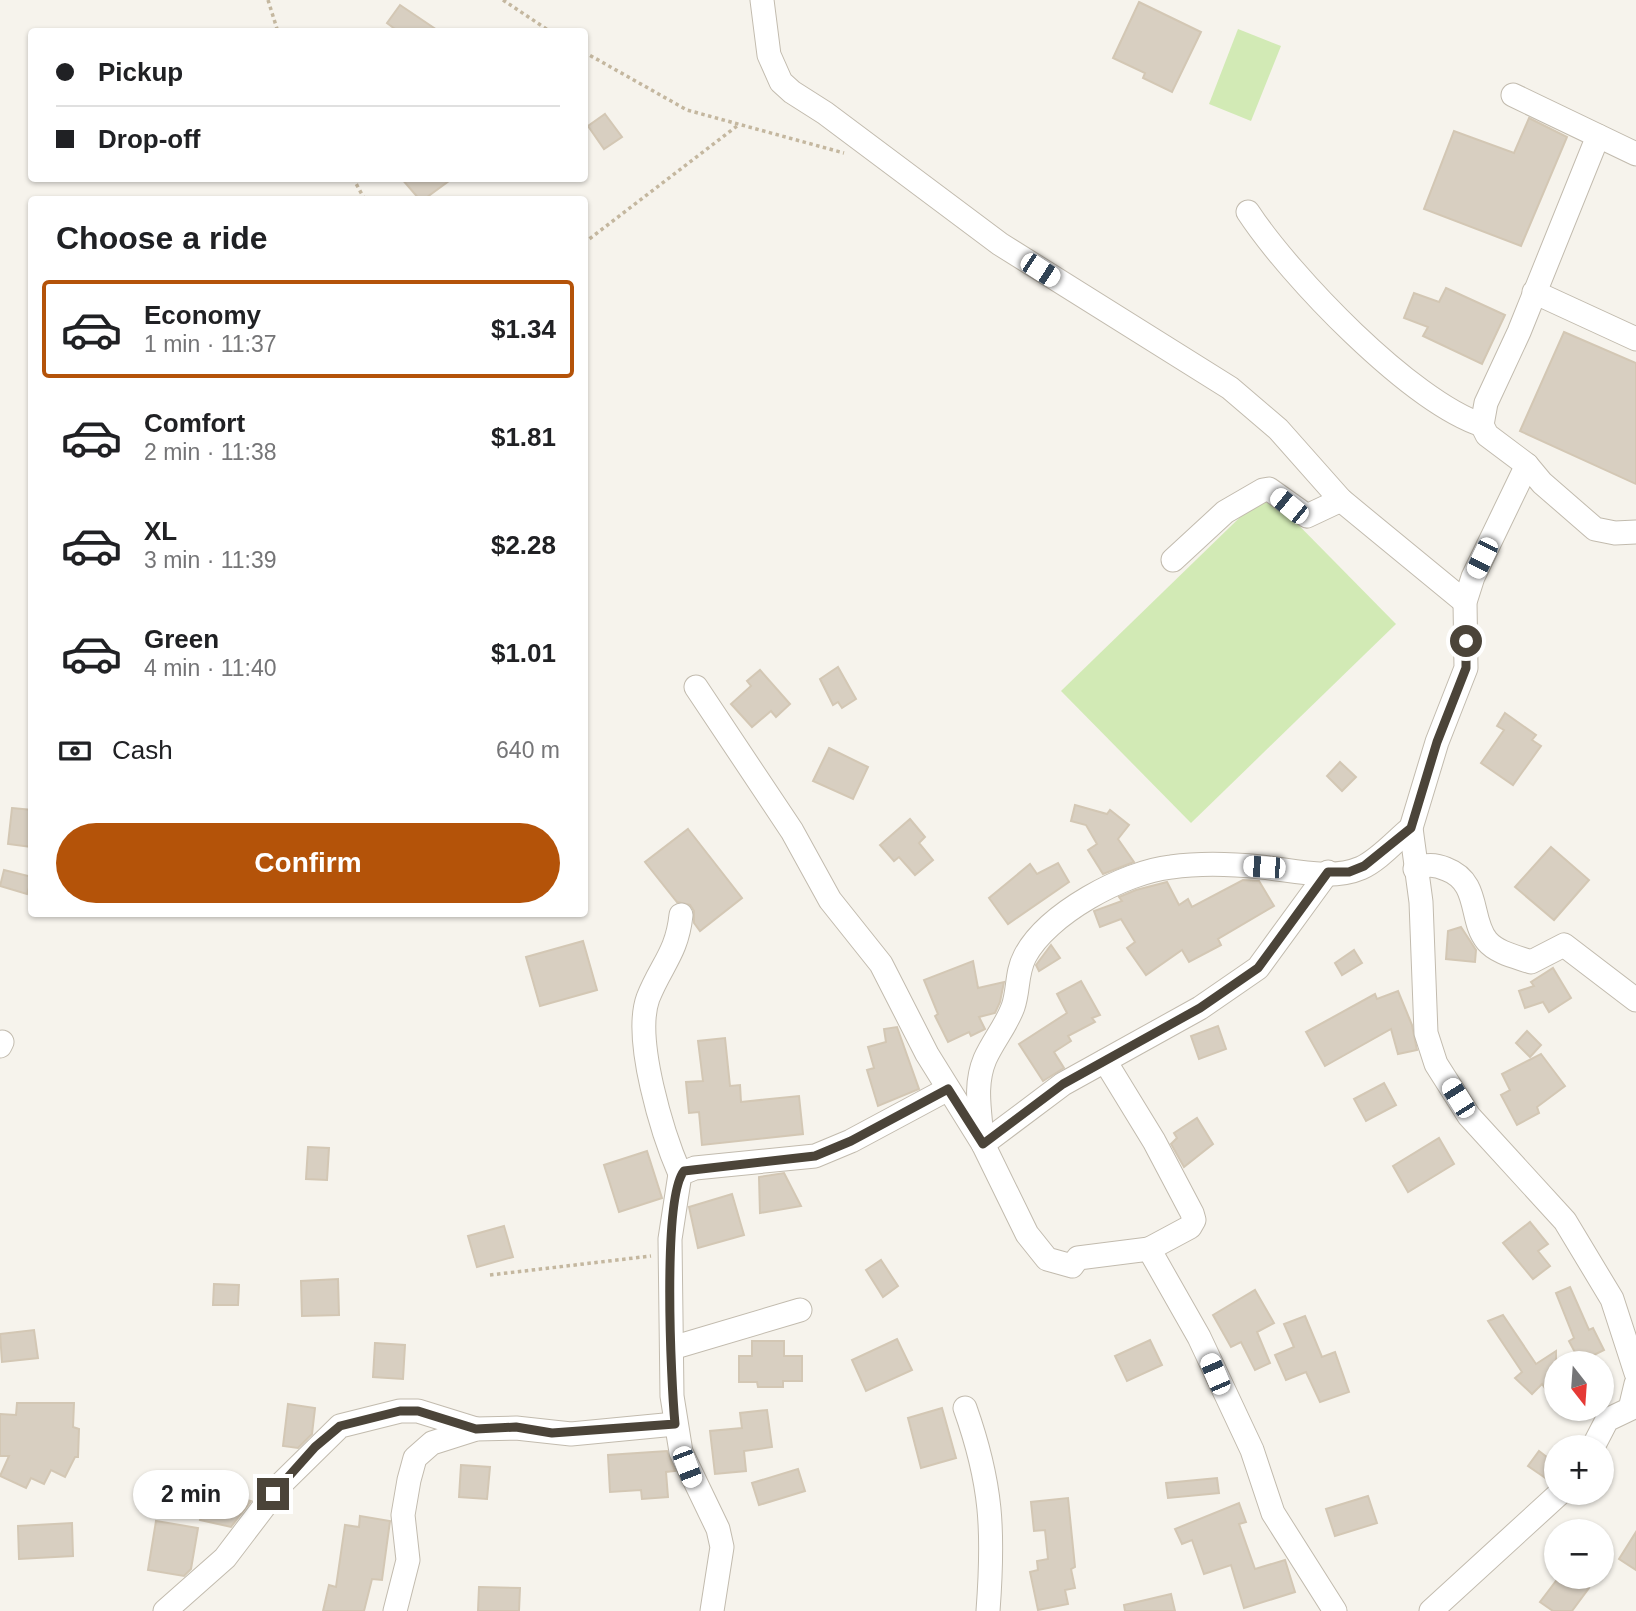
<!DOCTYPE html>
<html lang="en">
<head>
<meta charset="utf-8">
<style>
  :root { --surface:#fff; --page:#f6f6f6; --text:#202124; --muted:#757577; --line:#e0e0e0; --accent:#b45309 }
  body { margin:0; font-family:Helvetica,sans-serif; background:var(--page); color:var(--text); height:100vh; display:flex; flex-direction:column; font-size:26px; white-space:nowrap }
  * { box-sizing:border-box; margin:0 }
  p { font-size:23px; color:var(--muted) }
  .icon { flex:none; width:38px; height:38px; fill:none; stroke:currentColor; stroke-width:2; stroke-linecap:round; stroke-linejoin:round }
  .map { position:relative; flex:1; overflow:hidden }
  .drawer { position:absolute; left:28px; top:196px; width:560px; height:721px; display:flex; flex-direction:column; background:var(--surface); border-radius:7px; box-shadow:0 2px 5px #0004 }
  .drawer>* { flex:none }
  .hud { position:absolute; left:28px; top:28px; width:560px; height:154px; border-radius:7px; box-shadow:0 2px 5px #0004; display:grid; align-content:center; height:154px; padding:0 28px; background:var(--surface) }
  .needle { width:46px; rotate:163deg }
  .buttons { position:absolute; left:1544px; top:1351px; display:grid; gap:14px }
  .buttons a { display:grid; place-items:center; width:70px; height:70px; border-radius:50%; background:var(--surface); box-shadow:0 2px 5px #0004; font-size:35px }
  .end { position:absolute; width:32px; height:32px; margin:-16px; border:9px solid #4b4439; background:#fff; box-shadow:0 0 0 4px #fff }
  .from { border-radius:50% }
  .bubble { position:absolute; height:49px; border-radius:24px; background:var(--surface); box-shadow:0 2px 5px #0004; font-size:23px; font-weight:700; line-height:49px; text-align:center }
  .car { position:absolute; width:21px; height:42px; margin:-21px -10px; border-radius:9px; box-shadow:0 0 5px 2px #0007; background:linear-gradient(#fff 24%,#345 0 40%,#fff 0 76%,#345 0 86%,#fff 0) }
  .hud b { display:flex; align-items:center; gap:24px; height:66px; font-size:26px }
  .hud b+b { border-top:2px solid var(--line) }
  .hud i { width:18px; height:18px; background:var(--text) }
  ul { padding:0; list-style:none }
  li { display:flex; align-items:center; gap:21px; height:98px; margin:0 14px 10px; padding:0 14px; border:4px solid transparent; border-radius:7px }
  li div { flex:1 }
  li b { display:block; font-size:26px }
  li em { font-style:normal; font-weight:700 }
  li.on { border-color:var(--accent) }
  li>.icon { width:63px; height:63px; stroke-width:1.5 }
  h2 { padding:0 28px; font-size:32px; line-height:84px }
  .pay { display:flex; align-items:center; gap:18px; height:77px; padding:0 28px; font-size:26px }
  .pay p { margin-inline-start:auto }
  .primary-button { display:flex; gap:14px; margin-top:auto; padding:14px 28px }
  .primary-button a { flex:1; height:80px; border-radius:42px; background:var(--accent); color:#fff; font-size:28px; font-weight:700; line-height:80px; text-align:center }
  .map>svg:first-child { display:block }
  .green { fill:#d2eab5 }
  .building { fill:#d8cfc1; stroke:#d3c7b4; stroke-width:2 }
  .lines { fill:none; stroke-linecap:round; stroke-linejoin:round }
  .minor-casing { stroke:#c2bbae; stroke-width:25 }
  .path { stroke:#c4b79f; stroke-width:3.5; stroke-dasharray:3.5 3.5; stroke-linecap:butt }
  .minor { stroke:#fff; stroke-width:23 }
  .route { stroke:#4b4439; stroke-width:9 }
</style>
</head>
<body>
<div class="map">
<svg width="1636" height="1611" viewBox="0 0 1636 1611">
  <rect width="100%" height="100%" fill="#f6f3ec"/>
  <g class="green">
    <path d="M1238,29L1281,46L1251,121L1209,104Z"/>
    <path d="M1266,492L1396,624L1191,823L1061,691Z"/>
  </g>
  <g class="building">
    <path d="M1139,2L1201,32L1172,92L1143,78L1145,73L1113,58Z"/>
    <path d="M400,5L440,32H399L387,23Z"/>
    <path d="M605,114L622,137L604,149L588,126Z"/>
    <path d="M1529,118L1567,137L1521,246L1424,209L1454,131L1514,153Z"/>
    <path d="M401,178H453L423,200H420Z"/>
    <path d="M1446,288L1505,315L1482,364L1423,336L1428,327L1404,318L1414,293L1439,302Z"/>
    <path d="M1564,332L1636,363V484L1520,431Z"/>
    <path d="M838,667L856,699L842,708L838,702L833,705L820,679Z"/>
    <path d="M760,670L790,704L776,717L771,711L752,727L731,704L751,686L747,681Z"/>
    <path d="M1505,713L1536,735L1532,740L1541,746L1513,785L1481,763L1504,730L1497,726Z"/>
    <path d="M829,748L868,767L853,799L813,781Z"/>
    <path d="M1340,762L1356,777L1342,791L1327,776Z"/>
    <path d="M1075,805L1107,814L1110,810L1129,825L1118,839L1134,862L1103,874L1088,850L1097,844L1086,825L1071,821Z"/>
    <path d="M12,808L32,810V847L8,844Z"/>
    <path d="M910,819L925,837L919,843L933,860L915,875L899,857L894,861L880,845Z"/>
    <path d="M688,829L742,898L700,931L694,923V911L690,905L677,902L645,862Z"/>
    <path d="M1551,847L1589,880L1554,920L1515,887Z"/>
    <path d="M1058,863L1069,882L1008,924L989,898L1030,864L1037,874Z"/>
    <path d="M4,870L32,877L27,894L0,886Z"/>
    <path d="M1243,880L1259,881L1274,906L1218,939L1221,945L1189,962L1182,950L1146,975L1127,948L1135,942L1121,919L1100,927L1094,911L1122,901L1119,897L1136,890L1167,882L1179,905L1188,899L1192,907Z"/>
    <path d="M1461,927L1476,950L1475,962L1446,959L1448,931Z"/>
    <path d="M583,941L597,990L540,1006L526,957Z"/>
    <path d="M1051,945L1060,958L1039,971L1036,965Z"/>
    <path d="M1354,950L1362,963L1342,975L1335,963Z"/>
    <path d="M973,961L978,988L1004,982L1000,1002L995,1013L979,1017L985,1029L971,1036L969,1032L948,1042L935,1016L938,1014L924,980Z"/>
    <path d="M1553,968L1571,998L1549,1012L1543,1002L1525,1008L1519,991L1534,986L1531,982Z"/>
    <path d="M1081,981L1100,1015L1092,1018L1095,1022L1068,1036L1071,1041L1054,1052L1064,1068L1043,1081L1019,1044L1067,1013L1057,994Z"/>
    <path d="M1398,991L1412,1025L1417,1050L1398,1054L1391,1029L1325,1066L1306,1032L1375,994L1377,999Z"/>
    <path d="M1218,1026L1226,1049L1199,1059L1191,1036Z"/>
    <path d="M897,1027L919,1089L878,1106L867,1070L874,1068L868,1047L886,1042L884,1029Z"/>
    <path d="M1527,1031L1541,1045L1530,1057L1516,1043Z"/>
    <path d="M725,1038L730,1086L740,1085L741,1102L799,1096L803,1134L702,1145L699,1112L689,1113L686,1082L703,1081L698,1041Z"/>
    <path d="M1541,1054L1565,1086L1537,1107L1539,1113L1517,1125L1501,1095L1510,1090L1502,1074Z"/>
    <path d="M1384,1083L1396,1105L1366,1121L1354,1099Z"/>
    <path d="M1197,1118L1213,1144L1184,1167L1171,1144L1177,1138L1174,1133Z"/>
    <path d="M1439,1138L1454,1164L1408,1192L1393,1166Z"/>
    <path d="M308,1147L329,1148L327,1180L306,1179Z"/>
    <path d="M647,1151L662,1198L619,1212L604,1165Z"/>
    <path d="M784,1173L801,1206L760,1213L759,1177Z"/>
    <path d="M732,1194L744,1235L698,1248L689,1207Z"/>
    <path d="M1530,1222L1548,1244L1538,1251L1550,1266L1533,1279L1503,1243Z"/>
    <path d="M504,1226L513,1257L477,1267L468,1236Z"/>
    <path d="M881,1260L898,1286L883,1297L866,1270Z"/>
    <path d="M338,1279L339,1315L302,1316L301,1281Z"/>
    <path d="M214,1284L239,1285L238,1305H213Z"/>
    <path d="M1570,1287L1589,1330L1593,1328L1604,1350L1580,1362L1569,1341L1574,1338L1556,1293Z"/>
    <path d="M1255,1290L1274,1323L1257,1332L1270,1363L1255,1370L1241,1342L1231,1347L1213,1315Z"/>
    <path d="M1503,1315L1536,1364L1556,1351V1385L1547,1391L1542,1384L1532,1394L1515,1378L1522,1372L1488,1321Z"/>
    <path d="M1305,1316L1322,1357L1335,1352L1349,1392L1320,1402L1306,1372L1286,1380L1275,1355L1294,1347L1284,1324Z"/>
    <path d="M34,1330L38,1358L2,1362L0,1334Z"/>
    <path d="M897,1339L912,1370L866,1391L852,1360Z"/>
    <path d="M1150,1340L1162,1365L1127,1381L1115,1356Z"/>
    <path d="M752,1341H784V1356H802V1381H783V1387H758L757,1382H739V1356H752Z"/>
    <path d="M375,1343L405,1345L403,1379L373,1377Z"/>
    <path d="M17,1403H74L73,1427L79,1429L78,1457H75L65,1477L51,1470L44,1484L31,1478L26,1488L0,1476L9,1456H0V1414L16,1415Z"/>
    <path d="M288,1404L315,1408L312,1434L298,1448L283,1446Z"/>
    <path d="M942,1408L956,1458L921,1468L908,1418Z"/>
    <path d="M767,1410L772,1447L744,1451L746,1471L715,1474L710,1431L742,1428L740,1413Z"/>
    <path d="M667,1451L675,1471L666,1472L668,1497L642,1499L641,1490L610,1492L608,1455Z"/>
    <path d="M1539,1451L1556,1464L1547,1479L1528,1466Z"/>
    <path d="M461,1465L490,1467L487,1499L459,1497Z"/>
    <path d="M798,1469L805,1491L759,1505L752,1483Z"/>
    <path d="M1217,1478L1219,1493L1168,1498L1166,1483Z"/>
    <path d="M209,1489L251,1501L231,1527L200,1520Z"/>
    <path d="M1368,1496L1377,1523L1335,1536L1326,1509Z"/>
    <path d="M1068,1498L1075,1567L1071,1569L1075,1588L1065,1590L1068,1604L1038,1610L1030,1572L1038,1570L1037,1561L1048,1559L1045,1530L1034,1531L1031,1502Z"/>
    <path d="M1239,1503L1246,1522L1239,1524L1255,1569L1285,1560L1295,1592L1244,1608L1231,1565L1204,1574L1192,1540L1182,1544L1175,1529Z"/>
    <path d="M360,1516L390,1521L382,1580L372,1579L364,1611H323L329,1585L336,1587L345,1525L359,1527Z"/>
    <path d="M156,1521L198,1528L191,1569L184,1576L148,1570Z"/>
    <path d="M72,1523L73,1556L19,1559L18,1526Z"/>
    <path d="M1636,1532V1570L1619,1559Z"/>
    <path d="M1559,1577H1573L1589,1588L1572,1611H1553L1540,1602Z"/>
    <path d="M479,1587L520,1588L519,1611H478Z"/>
    <path d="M1171,1594L1175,1611H1125L1124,1605Z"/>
  </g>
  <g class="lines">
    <defs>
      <g id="minor">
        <path d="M762,0L769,55L781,82L792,92L825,113L1000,244L1230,388L1278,429L1341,500L1465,602"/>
        <path d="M1513,95L1636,154"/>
        <path d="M1598,136L1519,332L1486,403L1482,425L1487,435L1527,465L1542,483L1595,529L1615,533L1636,532"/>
        <path d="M1248,212C1290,276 1410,401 1482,425"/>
        <path d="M1534,292L1636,339"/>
        <path d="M1527,465L1473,577L1465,602L1466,668L1437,742L1411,828L1421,902L1426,1033L1436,1064L1469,1116L1565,1221L1612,1299L1636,1373"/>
        <path d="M1173,560L1225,512L1263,490L1269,489L1307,516L1341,500"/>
        <path d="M696,687L792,831L830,900L881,964L927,1054L983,1144L1027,1234L1047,1259L1072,1266L1078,1258L1149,1249L1199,1337L1252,1450L1273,1513L1335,1611"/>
        <path d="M1415,869C1426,864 1435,864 1446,869C1481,882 1469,920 1487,941C1497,953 1517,957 1531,962L1564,945L1636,1000"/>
        <path d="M0,1046L2,1042"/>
        <path d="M1105,1061L1154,1141L1192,1213L1194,1220L1190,1227L1149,1249"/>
        <path d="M982,1138C980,1111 974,1085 985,1059C993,1041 1006,1026 1013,1007C1019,990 1016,973 1025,956C1047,914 1124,872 1171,867C1200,863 1232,864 1261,867C1292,870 1331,881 1361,868C1379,860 1396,840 1411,828"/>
        <path d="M983,1144L1063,1084L1200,1008L1258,968L1328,872"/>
        <path d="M680,1174C663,1135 633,1039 648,998C661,965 677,953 681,915"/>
        <path d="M672,1348L800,1310"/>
        <path d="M965,1408C992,1484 994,1531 988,1611"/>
        <path d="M1593,1447L1607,1420L1630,1409L1636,1384"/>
        <path d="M165,1611L225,1558L282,1483L340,1426L400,1411H418L476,1429"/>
        <path d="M395,1611L408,1560L403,1515L409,1480L415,1458L432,1443L476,1429L516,1428L571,1434L675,1424"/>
        <path d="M712,1611L722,1547L718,1529L681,1452L672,1396L670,1239L680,1174L695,1168L815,1156L851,1141L948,1089"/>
        <path d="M1431,1611L1560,1493"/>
      </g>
    </defs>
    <use href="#minor" class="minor-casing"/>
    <g class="path">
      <path d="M268,0L278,32"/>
      <path d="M503,0L551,32"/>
      <path d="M584,52L687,110L844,153"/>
      <path d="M353,178L365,200"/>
      <path d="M584,243L737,126"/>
      <path d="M490,1275L651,1256"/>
    </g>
    <use href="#minor" class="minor"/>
  </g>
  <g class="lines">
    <path class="route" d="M273,1494L315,1447L340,1426L400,1411H418L476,1429L516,1427L552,1433L675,1424C671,1382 662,1198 684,1171L815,1156L851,1141L948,1089L983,1144L1063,1084L1200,1008L1258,968L1328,872H1349L1364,866L1411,828L1437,742L1466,668V641"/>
  </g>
</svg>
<div class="buttons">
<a><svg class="needle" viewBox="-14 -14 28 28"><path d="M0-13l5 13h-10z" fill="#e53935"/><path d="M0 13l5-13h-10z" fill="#757577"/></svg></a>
<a>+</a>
<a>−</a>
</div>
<i class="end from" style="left:1466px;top:641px"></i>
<i class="end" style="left:273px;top:1494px"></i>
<div class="bubble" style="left:133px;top:1470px;width:116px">2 min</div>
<i class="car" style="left:1040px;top:270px;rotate:123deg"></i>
<i class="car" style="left:1289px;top:506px;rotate:309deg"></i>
<i class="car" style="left:1482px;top:558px;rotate:206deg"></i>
<i class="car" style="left:1264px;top:867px;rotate:274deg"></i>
<i class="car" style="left:1458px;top:1098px;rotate:328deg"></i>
<i class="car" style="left:1215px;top:1374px;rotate:337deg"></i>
<i class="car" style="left:687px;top:1467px;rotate:159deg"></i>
<div class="hud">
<b><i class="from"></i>Pickup</b>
<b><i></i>Drop-off</b>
</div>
<section class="drawer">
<h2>Choose a ride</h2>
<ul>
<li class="on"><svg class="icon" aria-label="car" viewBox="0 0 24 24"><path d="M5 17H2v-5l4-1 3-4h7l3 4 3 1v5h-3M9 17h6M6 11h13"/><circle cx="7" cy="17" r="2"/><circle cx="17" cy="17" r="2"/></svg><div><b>Economy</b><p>1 min · 11:37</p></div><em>$1.34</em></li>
<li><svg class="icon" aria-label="car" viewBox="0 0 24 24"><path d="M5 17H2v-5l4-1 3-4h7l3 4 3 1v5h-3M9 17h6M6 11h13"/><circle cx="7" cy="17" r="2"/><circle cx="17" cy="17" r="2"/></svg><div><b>Comfort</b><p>2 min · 11:38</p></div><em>$1.81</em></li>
<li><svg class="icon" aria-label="car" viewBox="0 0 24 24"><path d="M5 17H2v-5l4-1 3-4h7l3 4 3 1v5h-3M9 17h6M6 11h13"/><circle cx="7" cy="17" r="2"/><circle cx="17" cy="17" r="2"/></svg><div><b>XL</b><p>3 min · 11:39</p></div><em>$2.28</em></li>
<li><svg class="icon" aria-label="car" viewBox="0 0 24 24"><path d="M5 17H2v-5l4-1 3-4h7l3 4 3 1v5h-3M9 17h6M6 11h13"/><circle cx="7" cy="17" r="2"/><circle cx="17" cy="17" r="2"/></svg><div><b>Green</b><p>4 min · 11:40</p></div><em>$1.01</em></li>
</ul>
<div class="pay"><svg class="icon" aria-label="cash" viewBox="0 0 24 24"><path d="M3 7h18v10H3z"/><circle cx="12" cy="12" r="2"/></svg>Cash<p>640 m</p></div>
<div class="primary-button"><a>Confirm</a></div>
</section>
</div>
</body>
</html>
